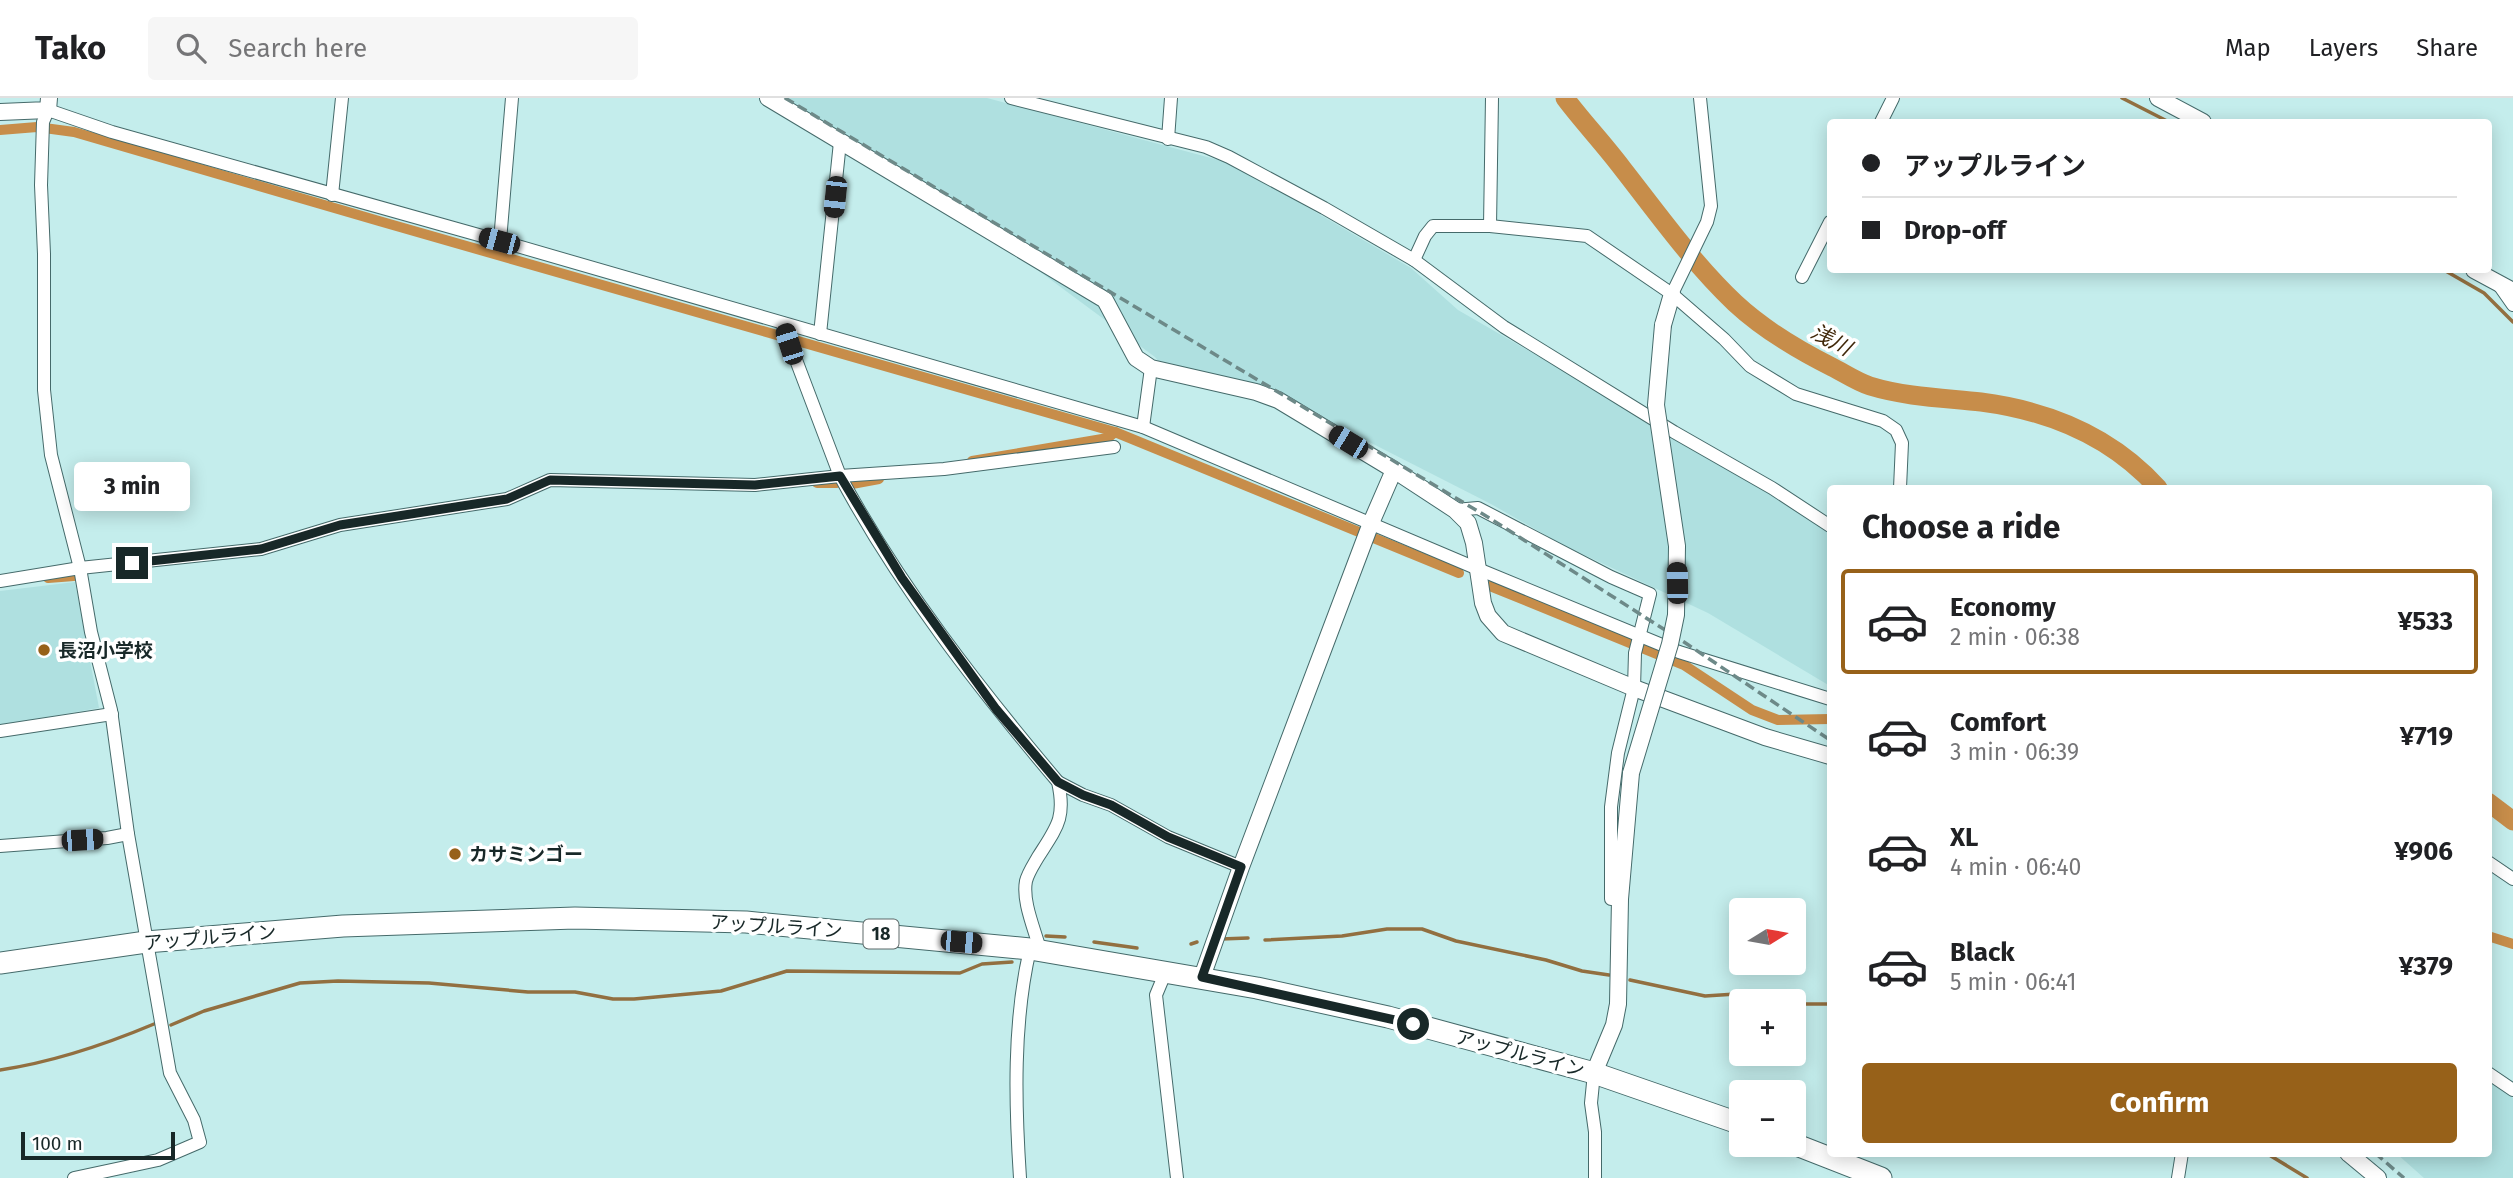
<!DOCTYPE html>
<html lang="en">
<head>
<meta charset="utf-8">
<style>
  :root { --surface:#fff; --page:#f6f6f6; --text:#202124; --muted:#757577; --line:#e0e0e0; --accent:#976119 }
  body { margin:0; font-family:"Fira Sans","Noto Sans JP",sans-serif; background:var(--page); color:var(--text); height:100vh; display:flex; flex-direction:column; font-size:26px; white-space:nowrap }
  * { box-sizing:border-box; margin:0 }
  p { font-size:23px; color:var(--muted) }
  .icon { flex:none; width:38px; height:38px; fill:none; stroke:currentColor; stroke-width:2; stroke-linecap:round; stroke-linejoin:round }
  .map { position:relative; flex:1; overflow:hidden }
  .drawer { position:absolute; left:1827px; top:387px; width:665px; height:672px; display:flex; flex-direction:column; background:var(--surface); border-radius:7px; box-shadow:0 4px 18px #0003 }
  .drawer>* { flex:none }
  .guide { position:absolute; left:1827px; top:21px; width:665px; height:154px; border-radius:7px; box-shadow:0 4px 18px #0003; display:grid; align-content:center; height:154px; padding:0 35px; background:var(--surface) }
  .needle { width:46px; rotate:79deg }
  .controls { position:absolute; left:1729px; top:800px; display:grid; gap:14px }
  .controls a { display:grid; place-items:center; width:77px; height:77px; border-radius:7px; background:var(--surface); box-shadow:0 4px 18px #0003; font-size:35px }
  .scale { position:absolute; left:21px; bottom:18px; width:154px; box-sizing:border-box; padding-left:7px; border:4px solid #182828; border-top:0; font-size:19px; line-height:24px; white-space:nowrap; color:#182828; -webkit-text-stroke:5px #fff; paint-order:stroke }
  .end { position:absolute; width:32px; height:32px; margin:-16px; border:9px solid #182828; background:#fff; box-shadow:0 0 0 4px #fff }
  .from { border-radius:50% }
  .bubble { position:absolute; height:49px; border-radius:7px; background:var(--surface); box-shadow:0 4px 18px #0003; font-size:23px; font-weight:700; line-height:49px; text-align:center }
  .car { position:absolute; width:21px; height:42px; margin:-21px -10px; border-radius:9px; box-shadow:0 0 5px 2px #0007; background:linear-gradient(#222 24%,#8ab4d8 0 40%,#222 0 76%,#8ab4d8 0 86%,#222 0) }
  .guide b { display:flex; align-items:center; gap:24px; height:66px; font-size:26px }
  .guide b+b { border-top:2px solid var(--line) }
  .guide i { width:18px; height:18px; background:var(--text) }
  ul { padding:0; list-style:none }
  li { display:flex; align-items:center; gap:21px; height:105px; margin:0 14px 10px; padding:0 21px; border:4px solid transparent; border-radius:7px }
  li div { flex:1 }
  li b { display:block; font-size:26px }
  li em { font-style:normal; font-weight:700 }
  li.on { border-color:var(--accent) }
  li>.icon { width:63px; height:63px; stroke-width:1.5 }
  h2 { padding:0 35px; font-size:32px; line-height:84px }
  .primary-button { display:flex; gap:14px; margin-top:auto; padding:14px 35px }
  .primary-button a { flex:1; height:80px; border-radius:7px; background:var(--accent); color:#fff; font-size:28px; font-weight:700; line-height:80px; text-align:center }
  header { display:flex; align-items:center; gap:42px; box-sizing:border-box; height:98px; padding:0 35px; background:var(--surface); border-bottom:2px solid var(--line) }
  header strong { font-size:33px }
  nav { display:flex; gap:38px; margin-inline-start:auto; font-size:24px }
  .search { width:490px; height:63px; background:var(--page); display:flex; align-items:center; gap:18px; box-sizing:border-box; padding:0 24px; border-radius:7px; color:var(--muted); font-size:26px }
  .map>svg:first-child { display:block }
  .built { fill:#afe0e0 }
  .lines { fill:none; stroke-linecap:round; stroke-linejoin:round }
  .stream { stroke:#926f40; stroke-width:3.5 }
  .canal { stroke:#c78d4a; stroke-width:10 }
  .river { stroke:#c78d4a; stroke-width:19 }
  .minor-casing { stroke:#456a6a; stroke-width:14 }
  .tertiary-casing { stroke:#456a6a; stroke-width:18 }
  .trunk-casing { stroke:#456a6a; stroke-width:23 }
  .minor { stroke:#fff; stroke-width:12 }
  .tertiary { stroke:#fff; stroke-width:16 }
  .trunk { stroke:#fff; stroke-width:21 }
  .rail { stroke:#6d8988; stroke-width:3.5; stroke-dasharray:10 5; stroke-linecap:butt }
  .tertiary-bridge-casing { stroke:#456a6a; stroke-width:18; stroke-linecap:butt }
  .tertiary-bridge { stroke:#fff; stroke-width:16 }
  .route { stroke:#182828; stroke-width:9 }
  .poi-dot { fill:#976119; stroke:#fff; stroke-width:2.5 }
  .labels { text-anchor:middle; stroke-width:7; stroke-linejoin:round; paint-order:stroke }
  .shield { fill:#fff; stroke:#5d6868; stroke-width:2 }
  .shield-label { font-size:18px; font-weight:bold; fill:#182828 }
  .poi-label { font-size:19px; font-weight:bold; fill:#182828; stroke:#fff; text-anchor:start }
  .street-label { font-size:19px; fill:#182828; stroke:#fff }
  .water-label { font-size:21px; font-style:italic; fill:#40280a; stroke:#fff }
</style>
</head>
<body>
<header>
<strong>Tako</strong>
<div class="search"><svg class="icon" aria-label="search" viewBox="0 0 24 24"><circle cx="10" cy="10" r="6"/><path d="M15 15l6 6"/></svg>Search here</div>
<nav><a>Map</a><a>Layers</a><a>Share</a></nav>
</header>
<div class="map">
<svg width="2513" height="1080" viewBox="0 0 2513 1080">
  <rect width="100%" height="100%" fill="#c4edec"/>
  <g class="built">
    <path d="M774,0H987L1226,64L1278,92L1411,170L1458,212L1581,283L1830,432V588L1708,515L1563,447L1491,406L1273,295L1162,268L1155,259L985,133Z"/>
    <path d="M75,484L99,610L0,627V493Z"/>
    <path d="M2489,983L2513,1000V1080H2424L2396,1055H2488Z"/>
  </g>
  <g class="lines">
    <g class="stream">
      <path d="M2122,0L2169,24"/>
      <path d="M2444,172L2484,195L2513,224"/>
      <path d="M1046,838L1065,839"/>
      <path d="M1221,841L1248,840"/>
      <path d="M1265,842L1342,838L1387,831H1422L1456,843L1546,862L1582,873L1609,877"/>
      <path d="M1094,844L1137,850"/>
      <path d="M1191,846L1197,844"/>
      <path d="M1630,882L1705,898L1736,896L1782,900L1805,906H1830"/>
      <path d="M171,927L204,913L300,885L338,883L429,885L528,894H575L613,901H634L721,893L787,873L960,875L982,866L1012,864"/>
      <path d="M0,972C53,964 104,947 154,926"/>
      <path d="M2266,1055L2307,1080"/>
    </g>
    <g class="canal">
      <path d="M0,32L37,29L74,34L379,123L1115,334L1459,475"/>
      <path d="M972,363L1108,340L1115,334"/>
      <path d="M817,385H837"/>
      <path d="M852,386L879,381"/>
      <path d="M48,480L74,478"/>
      <path d="M1490,488L1684,567L1752,612L1778,622L1830,621"/>
      <path d="M2488,838L2513,846"/>
    </g>
    <g class="river">
      <path d="M1565,0C1583,24 1604,46 1622,70C1658,116 1692,164 1735,205C1763,231 1798,252 1832,269C1844,275 1857,284 1870,288C1906,299 1944,300 1981,304C2050,313 2111,338 2158,390"/>
      <path d="M2488,704L2513,723"/>
    </g>
    <defs>
      <g id="minor">
        <path d="M1011,0L1206,49L1229,59L1324,110L1414,162L1504,229L1674,334L1772,390L1830,428"/>
        <path d="M1881,24L1893,0"/>
        <path d="M1168,41L1171,0"/>
        <path d="M332,97L342,0"/>
        <path d="M1490,128L1492,0"/>
        <path d="M500,143L512,0"/>
        <path d="M1414,162L1425,138L1433,128H1490L1587,138L1672,196L1724,241L1750,268L1796,296L1883,323L1896,332L1902,345L1900,390"/>
        <path d="M1802,179L1830,124"/>
        <path d="M2499,187L2513,207"/>
        <path d="M1672,196L1707,124L1711,108L1700,0"/>
        <path d="M782,225L840,378C899,488 978,589 1058,684C1066,720 1057,729 1038,759C1034,766 1028,775 1026,783C1022,804 1035,832 1040,852"/>
        <path d="M820,236L840,44"/>
        <path d="M1143,329L1151,270"/>
        <path d="M1455,412L1478,410L1611,479L1650,496L1635,555L1634,590L1618,655L1611,709V801H1620"/>
        <path d="M0,483L80,470L261,451L340,427L507,401L550,382L755,387L840,378L944,371L1114,349"/>
        <path d="M0,633L112,616"/>
        <path d="M1058,684L1083,697L1111,707L1168,739L1241,769"/>
        <path d="M0,748L107,740L128,736"/>
        <path d="M2488,764L2513,781"/>
        <path d="M1166,873L1156,897L1177,1080"/>
        <path d="M1594,975L1591,1005L1595,1034V1080"/>
        <path d="M2488,975L2513,992"/>
        <path d="M74,1080L158,1062L200,1044L194,1022L170,975L128,736L111,612L91,534L80,470L51,357L44,292V156L41,87L43,24L48,12L112,34L500,143L1143,329L1478,471L1679,554L1830,601"/>
        <path d="M1020,1080C1015,1005 1013,924 1030,851"/>
        <path d="M2178,1080L2182,1055"/>
      </g>
      <g id="tertiary">
        <path d="M768,0L1105,202L1136,260L1151,270L1256,294L1278,302L1394,372L1455,412L1468,425L1474,445L1483,505L1488,518L1503,535L1634,590L1765,639L1830,658"/>
        <path d="M2158,0L2203,24"/>
        <path d="M0,14L48,12L49,0"/>
        <path d="M2474,172L2513,193"/>
        <path d="M1663,227L1672,196"/>
        <path d="M1202,879L1241,769L1371,425L1394,372"/>
        <path d="M1594,975L1614,927L1618,906L1620,801L1631,675"/>
        <path d="M2348,1055L2378,1080"/>
      </g>
      <g id="trunk">
        <path d="M0,865L146,844L343,828L575,820L746,824L1030,851L1257,890L1388,919L1594,975L1741,1026"/>
        <path d="M1794,1046L1881,1080"/>
      </g>
    </defs>
    <use href="#minor" class="minor-casing"/>
    <use href="#tertiary" class="tertiary-casing"/>
    <use href="#trunk" class="trunk-casing"/>
    <use href="#minor" class="minor"/>
    <use href="#tertiary" class="tertiary"/>
    <use href="#trunk" class="trunk"/>
    <g class="rail">
      <path d="M785,0L1491,421L1687,546L1830,642"/>
      <path d="M2375,1055L2404,1080"/>
    </g>
    <defs>
      <path id="tertiary-bridge" d="M1631,675L1670,546L1676,517L1677,448L1656,307L1663,227"/>
    </defs>
    <use href="#tertiary-bridge" class="tertiary-bridge-casing"/>
    <use href="#tertiary-bridge" class="tertiary-bridge"/>
  </g>
  <g class="lines">
    <path class="route" d="M132,465L261,451L340,427L507,401L550,382L755,387L840,378L902,480L996,611L1058,684L1083,697L1111,707L1168,739L1241,769L1202,879L1413,926"/>
  </g>
  <g class="poi-dot">
    <circle cx="44" cy="552" r="7"/>
    <circle cx="455" cy="756" r="7"/>
  </g>
  <g class="labels">
    <rect class="shield" x="863.5" y="821.5" width="35" height="29" rx="5"/>
    <g class="shield-label">
      <text x="881" y="842">18</text>
    </g>
    <g class="poi-label">
      <text x="58" y="559">長沼小学校</text>
      <text x="469" y="763">カサミンゴー</text>
    </g>
    <g class="street-label">
      <text transform="translate(776 828) rotate(4)" y="7">アップルライン</text>
      <text transform="translate(210 839) rotate(-5)" y="7">アップルライン</text>
      <text transform="translate(1520 955) rotate(15)" y="7">アップルライン</text>
    </g>
    <g class="water-label">
      <text transform="translate(1831 242) rotate(28)" y="7">浅川</text>
    </g>
  </g>
</svg>
<div class="controls">
<a><svg class="needle" viewBox="-14 -14 28 28"><path d="M0-13l5 13h-10z" fill="#e53935"/><path d="M0 13l5-13h-10z" fill="#757577"/></svg></a>
<a>+</a>
<a>−</a>
</div>
<div class="scale">100 m</div>
<i class="end from" style="left:1413px;top:926px"></i>
<i class="end" style="left:132px;top:465px"></i>
<div class="bubble" style="left:74px;top:364px;width:116px">3 min</div>
<i class="car" style="left:835px;top:99px;rotate:186deg"></i>
<i class="car" style="left:499px;top:143px;rotate:285deg"></i>
<i class="car" style="left:789px;top:246px;rotate:342deg"></i>
<i class="car" style="left:1348px;top:344px;rotate:301deg"></i>
<i class="car" style="left:1677px;top:485px;rotate:359deg"></i>
<i class="car" style="left:82px;top:742px;rotate:86deg"></i>
<i class="car" style="left:961px;top:844px;rotate:95deg"></i>
<div class="guide">
<b><i class="from"></i>アップルライン</b>
<b><i></i>Drop-off</b>
</div>
<section class="drawer">
<h2>Choose a ride</h2>
<ul>
<li class="on"><svg class="icon" aria-label="car" viewBox="0 0 24 24"><path d="M5 17H2v-5l4-1 3-4h7l3 4 3 1v5h-3M9 17h6M6 11h13"/><circle cx="7" cy="17" r="2"/><circle cx="17" cy="17" r="2"/></svg><div><b>Economy</b><p>2 min · 06:38</p></div><em>¥533</em></li>
<li><svg class="icon" aria-label="car" viewBox="0 0 24 24"><path d="M5 17H2v-5l4-1 3-4h7l3 4 3 1v5h-3M9 17h6M6 11h13"/><circle cx="7" cy="17" r="2"/><circle cx="17" cy="17" r="2"/></svg><div><b>Comfort</b><p>3 min · 06:39</p></div><em>¥719</em></li>
<li><svg class="icon" aria-label="car" viewBox="0 0 24 24"><path d="M5 17H2v-5l4-1 3-4h7l3 4 3 1v5h-3M9 17h6M6 11h13"/><circle cx="7" cy="17" r="2"/><circle cx="17" cy="17" r="2"/></svg><div><b>XL</b><p>4 min · 06:40</p></div><em>¥906</em></li>
<li><svg class="icon" aria-label="car" viewBox="0 0 24 24"><path d="M5 17H2v-5l4-1 3-4h7l3 4 3 1v5h-3M9 17h6M6 11h13"/><circle cx="7" cy="17" r="2"/><circle cx="17" cy="17" r="2"/></svg><div><b>Black</b><p>5 min · 06:41</p></div><em>¥379</em></li>
</ul>
<div class="primary-button"><a>Confirm</a></div>
</section>
</div>
</body>
</html>
